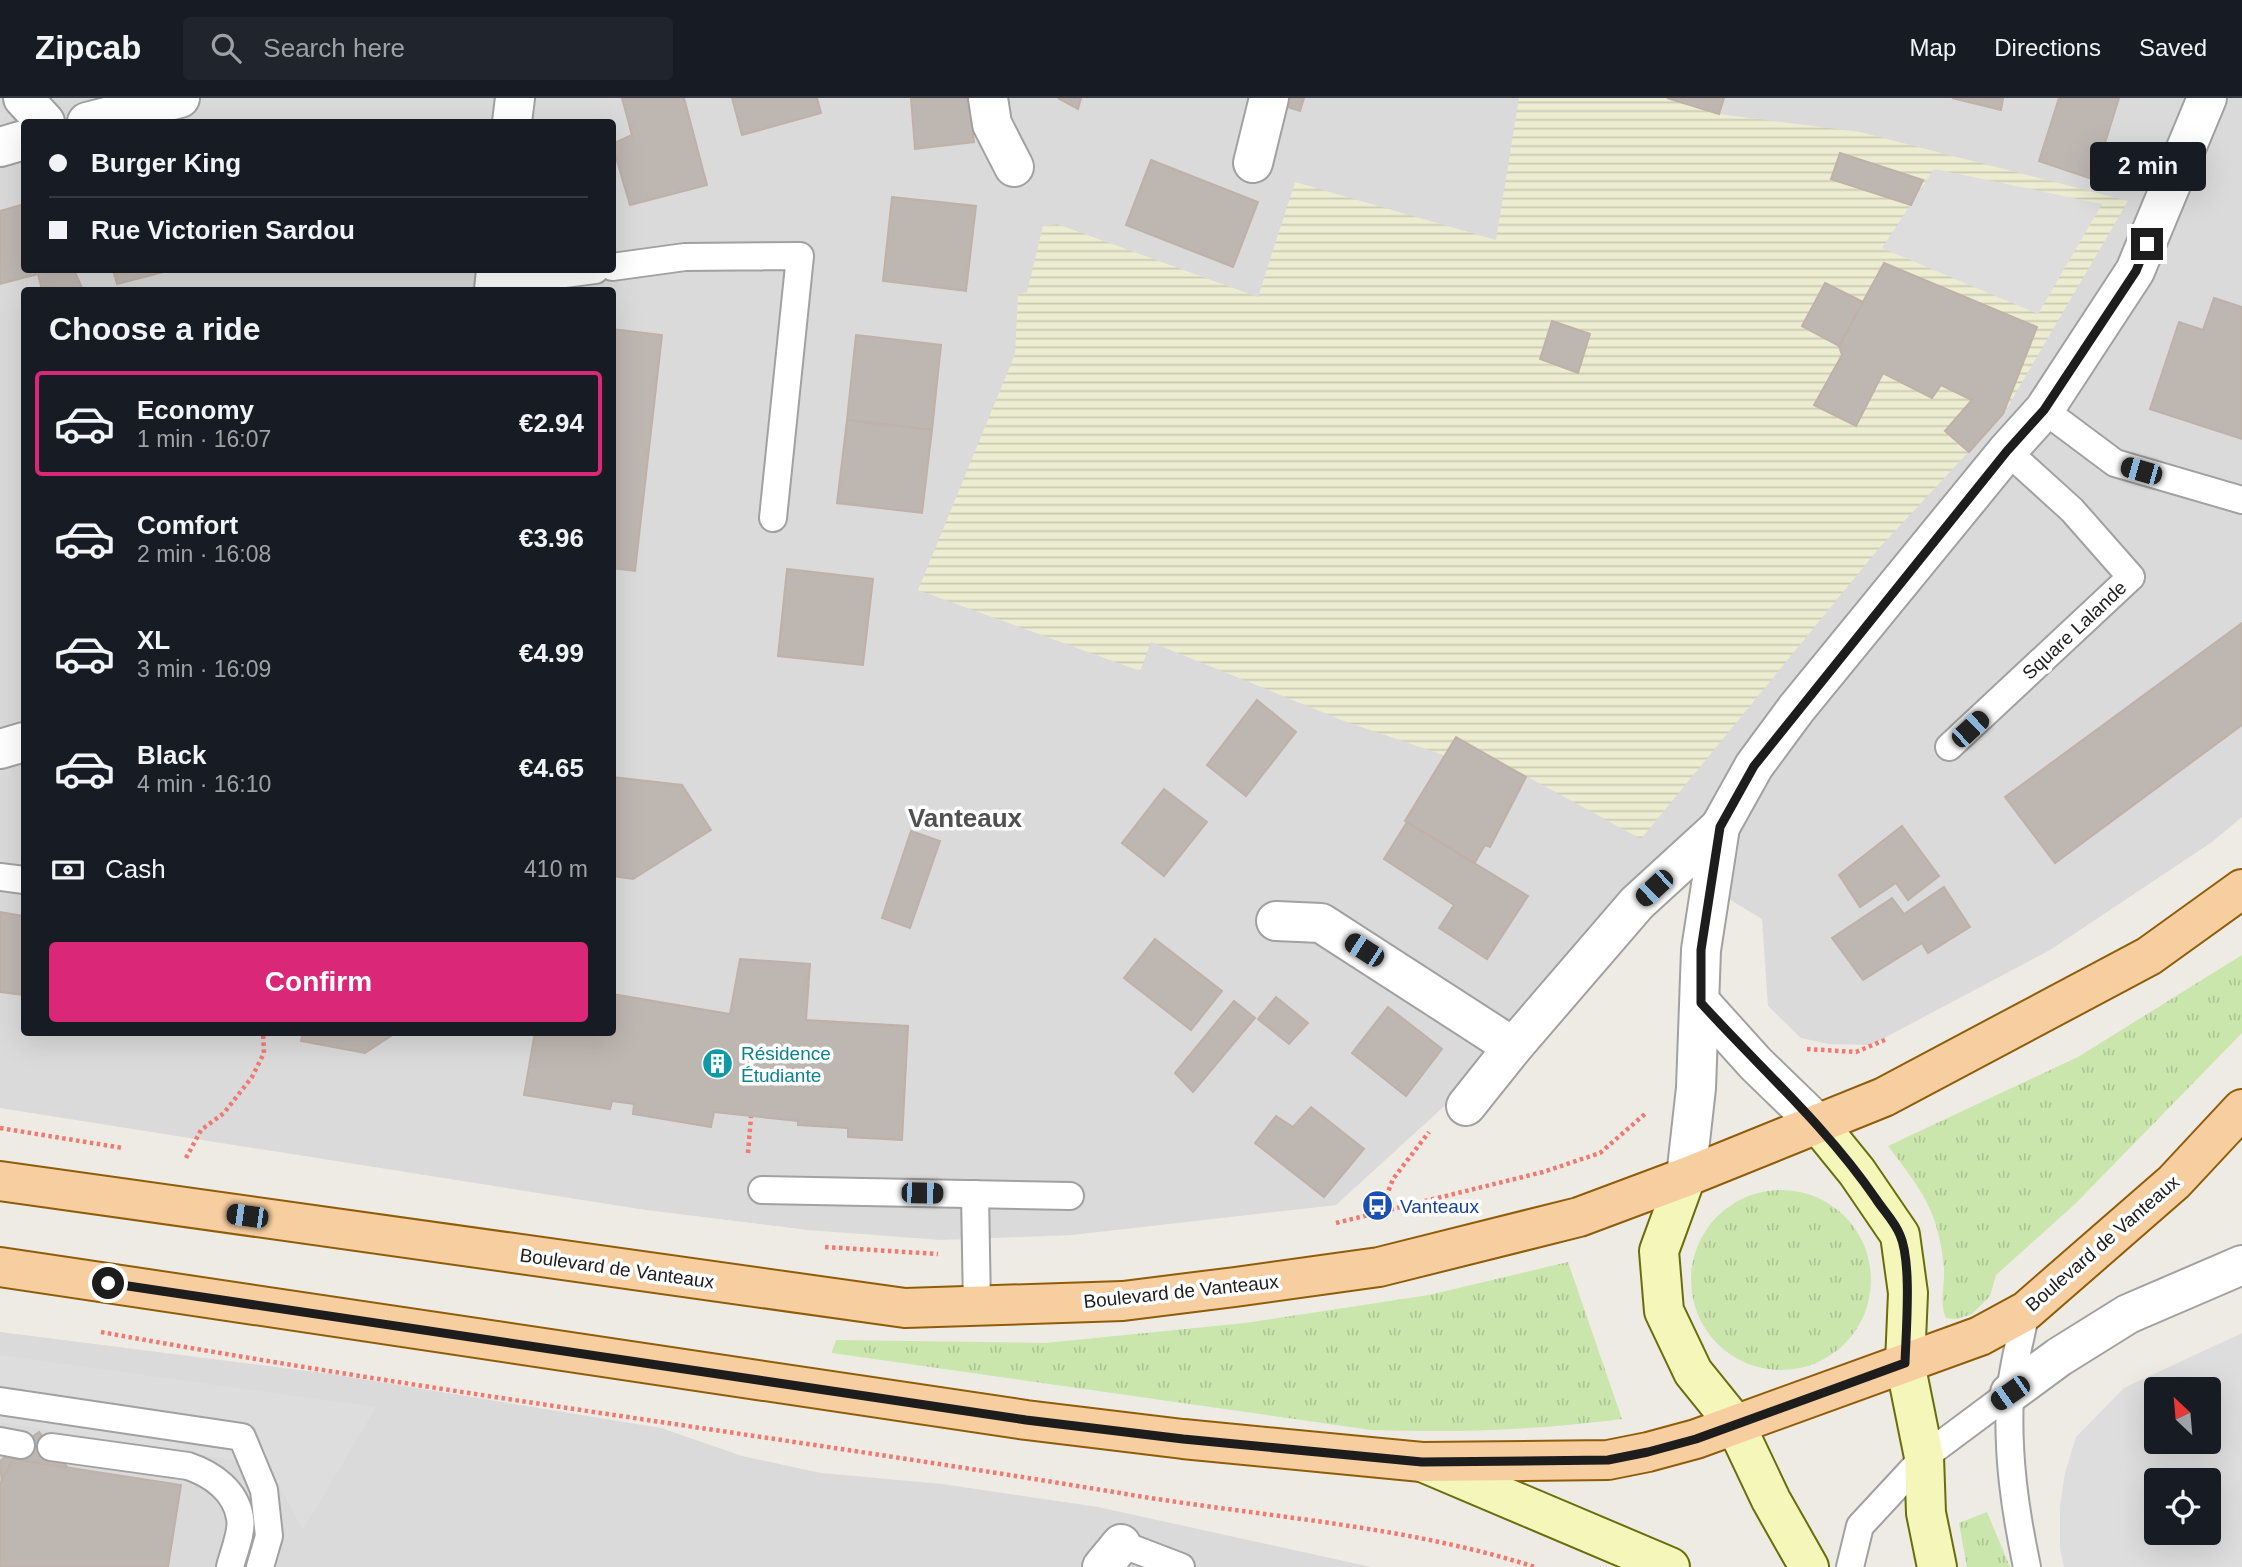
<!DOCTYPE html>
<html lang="en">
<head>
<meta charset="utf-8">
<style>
  :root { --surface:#171b24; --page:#20242c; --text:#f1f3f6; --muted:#9ea1a6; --line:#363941; --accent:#db2777 }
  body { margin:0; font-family:Helvetica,sans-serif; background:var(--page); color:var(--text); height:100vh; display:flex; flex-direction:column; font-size:26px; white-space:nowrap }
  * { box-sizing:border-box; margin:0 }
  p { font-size:23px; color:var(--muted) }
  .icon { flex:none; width:38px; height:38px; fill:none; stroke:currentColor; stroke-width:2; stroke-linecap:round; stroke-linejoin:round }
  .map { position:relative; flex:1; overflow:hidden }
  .sheet { position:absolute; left:21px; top:189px; width:595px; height:749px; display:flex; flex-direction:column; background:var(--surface); border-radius:7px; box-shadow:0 7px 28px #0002 }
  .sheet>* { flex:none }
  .top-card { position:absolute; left:21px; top:21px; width:595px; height:154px; border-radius:7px; box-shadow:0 7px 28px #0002; display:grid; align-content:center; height:154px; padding:0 28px; background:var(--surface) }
  .needle { width:46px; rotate:334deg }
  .controls { position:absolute; left:2144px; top:1279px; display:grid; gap:14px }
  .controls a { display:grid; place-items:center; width:77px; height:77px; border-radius:7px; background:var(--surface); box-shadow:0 7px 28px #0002; font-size:35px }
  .end { position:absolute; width:32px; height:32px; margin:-16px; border:9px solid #1d1d1d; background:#fff; box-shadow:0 0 0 4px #fff }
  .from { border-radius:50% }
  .bubble { position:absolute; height:49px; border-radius:7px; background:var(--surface); box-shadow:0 7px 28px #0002; font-size:23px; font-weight:700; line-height:49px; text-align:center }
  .car { position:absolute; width:21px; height:42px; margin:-21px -10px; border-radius:9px; box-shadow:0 0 5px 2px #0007; background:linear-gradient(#222 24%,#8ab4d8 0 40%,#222 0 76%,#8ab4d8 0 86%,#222 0) }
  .top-card b { display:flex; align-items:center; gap:24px; height:66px; font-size:26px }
  .top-card b+b { border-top:2px solid var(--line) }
  .top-card i { width:18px; height:18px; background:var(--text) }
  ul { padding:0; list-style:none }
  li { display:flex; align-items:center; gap:21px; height:105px; margin:0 14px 10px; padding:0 14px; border:4px solid transparent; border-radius:7px }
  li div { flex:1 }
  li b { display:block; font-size:26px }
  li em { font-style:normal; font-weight:700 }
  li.current { border-color:var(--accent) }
  li>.icon { width:63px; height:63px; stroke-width:1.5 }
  h2 { padding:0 28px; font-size:32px; line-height:84px }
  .pay { display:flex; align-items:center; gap:18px; height:77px; padding:0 28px; font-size:26px }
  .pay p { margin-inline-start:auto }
  .button { display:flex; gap:14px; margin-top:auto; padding:14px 28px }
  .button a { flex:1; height:80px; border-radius:7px; background:var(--accent); color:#fff; font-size:28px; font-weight:700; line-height:80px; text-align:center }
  header { display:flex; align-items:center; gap:42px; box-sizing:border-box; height:98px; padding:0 35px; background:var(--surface); border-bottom:2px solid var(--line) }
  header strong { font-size:33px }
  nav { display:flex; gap:38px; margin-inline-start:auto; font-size:24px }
  .search { width:490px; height:63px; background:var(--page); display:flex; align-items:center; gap:18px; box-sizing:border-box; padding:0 24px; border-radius:7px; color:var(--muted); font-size:26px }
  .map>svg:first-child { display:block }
  .residential { fill:#dbdada; fill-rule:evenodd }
  .farmland { fill:url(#farmland-rules) }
  .grass { fill:url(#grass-tufts) }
  .parking { fill:#ddd; fill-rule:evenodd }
  .building { fill:#beb6b0; stroke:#bfb1a7; stroke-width:2 }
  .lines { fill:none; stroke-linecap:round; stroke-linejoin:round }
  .service-casing { stroke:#a1a1a1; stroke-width:30 }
  .minor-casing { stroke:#a1a1a1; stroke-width:42 }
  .secondary-casing { stroke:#676e0a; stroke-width:42 }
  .primary-casing { stroke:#8f5d08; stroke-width:42 }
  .path { stroke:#f27970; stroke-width:4.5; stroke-dasharray:3.5 3.5; stroke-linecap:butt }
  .service { stroke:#fff; stroke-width:26 }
  .minor { stroke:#fff; stroke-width:38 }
  .secondary { stroke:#f5f6ba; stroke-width:38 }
  .primary { stroke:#f7cea0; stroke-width:38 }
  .route { stroke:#1d1d1d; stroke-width:9 }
  .labels { text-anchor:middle; stroke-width:7; stroke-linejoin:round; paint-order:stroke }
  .street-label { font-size:19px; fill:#1d1d1d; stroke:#fff }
  .culture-label { font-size:19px; fill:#0d838f; stroke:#fff; text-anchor:start }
  .transit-label { font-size:19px; fill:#164399; stroke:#fff; text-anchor:start }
  .district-label { font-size:26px; font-weight:bold; fill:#505050; stroke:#fff }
</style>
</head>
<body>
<header>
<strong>Zipcab</strong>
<div class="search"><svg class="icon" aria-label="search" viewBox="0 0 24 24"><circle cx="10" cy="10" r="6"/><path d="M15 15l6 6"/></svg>Search here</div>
<nav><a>Map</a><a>Directions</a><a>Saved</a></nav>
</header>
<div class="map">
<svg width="2242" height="1469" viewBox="0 0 2242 1469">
  <defs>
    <pattern id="farmland-rules" width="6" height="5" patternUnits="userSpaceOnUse" patternTransform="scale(1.75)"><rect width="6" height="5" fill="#ebecd0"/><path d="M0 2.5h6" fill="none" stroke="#c9cab2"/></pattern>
    <pattern id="grass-tufts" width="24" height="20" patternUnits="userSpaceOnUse" patternTransform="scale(1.75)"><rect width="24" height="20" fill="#cae6ac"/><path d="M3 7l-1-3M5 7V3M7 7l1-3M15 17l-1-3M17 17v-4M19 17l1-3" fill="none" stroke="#adc594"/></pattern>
  </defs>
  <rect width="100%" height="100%" fill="#eeeae4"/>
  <g class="residential">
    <path d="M0,0H2242V719L2212,744L2050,852L1871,947L1829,946L1801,940L1768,908L1762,821L1694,780L1336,1107L1072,1137L941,1142L808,1132L646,1112L0,1010ZM24,24H612V172H24ZM24,192H612V934H24Z"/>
    <path d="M0,1234L331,1276L661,1330L742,1358L821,1375L942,1386L1098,1409L1371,1469H0Z"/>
  </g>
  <path class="farmland" d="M1519,0H1667L1719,16L1860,34L2128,103L2003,317L1880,449L1641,741L1457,640L1446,658L1344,623L1151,544L1140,573L918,492L1015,256L1018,196L1027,194L1043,128L1057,126L1258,199L1295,84L1496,142Z"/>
  <g class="grass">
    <path d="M2242,857V935L2075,1106L1996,1177L1990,1198L1972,1216L1957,1221L1946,1220C1939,1206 1945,1186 1944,1171C1939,1113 1922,1093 1888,1048L2078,959Z"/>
    <circle cx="1781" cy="1182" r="90"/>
    <path d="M1568,1164L1622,1321C1538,1332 1455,1335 1371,1332L832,1255L836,1242L1045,1245L1245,1225L1429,1197Z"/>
    <path d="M1987,1414L2010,1469H1967L1959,1425Z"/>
  </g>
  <g class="parking">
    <path d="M1934,71L2102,106L2038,216L1882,150Z"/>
    <path d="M2242,1235V1469H2064L2060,1450V1409L2065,1375L2076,1339L2124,1290ZM2156,1292H2208V1344H2156ZM2156,1382H2208V1435H2156Z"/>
    <path d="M0,1257L376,1309L303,1432L268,1368L0,1324Z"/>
  </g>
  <g class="building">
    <path d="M622,0H684L707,87L630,107L612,46L632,37Z"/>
    <path d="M732,0H817L821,15L742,37Z"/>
    <path d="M911,0H970L974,44L915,51Z"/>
    <path d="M1058,0H1081L1078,11Z"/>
    <path d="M1281,0H1304L1300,13L1279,6Z"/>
    <path d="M1667,0H1724L1719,16Z"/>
    <path d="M1952,0H2003L2001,12Z"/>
    <path d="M2059,0H2119L2104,48L2115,51L2104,85L2039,63Z"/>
    <path d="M1840,55L1923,82L1911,107L1831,81Z"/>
    <path d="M1151,62L1258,104L1233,169L1126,127Z"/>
    <path d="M892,99L976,108L966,193L883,183Z"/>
    <path d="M24,106V172H37L38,176L0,186V113Z"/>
    <path d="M1884,165L2037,229L2003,316L1969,354L1945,333L1972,302L1941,287L1932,300L1883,275L1856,328L1814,307L1842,257L1839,248Z"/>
    <path d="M37,172H74L83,192H42Z"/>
    <path d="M113,172H171L117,186Z"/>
    <path d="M1825,185L1863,204L1839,248L1802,228Z"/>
    <path d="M2214,200L2242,209V341L2150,311L2179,224L2203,232Z"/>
    <path d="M1552,223L1590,236L1578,275L1540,261Z"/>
    <path d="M612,231L662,237L635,473L612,470Z"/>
    <path d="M856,237L941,247L932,332L847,322Z"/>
    <path d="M847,322L932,332L922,415L837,405Z"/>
    <path d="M787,471L873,481L863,567L778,558Z"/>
    <path d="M2242,525V627L2055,765L2005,699Z"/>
    <path d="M1257,602L1296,634L1246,698L1207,667Z"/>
    <path d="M1456,639L1526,679L1490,749L1485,747L1474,766L1405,723Z"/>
    <path d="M612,679L682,687L711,732L633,781L612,778Z"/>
    <path d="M1164,691L1207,724L1164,778L1122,745Z"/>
    <path d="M1407,724L1528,798L1487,861L1439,830L1454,807L1384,761Z"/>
    <path d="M1902,728L1939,778L1908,802L1896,785L1860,809L1839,777Z"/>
    <path d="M911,733L940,743L910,830L882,820Z"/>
    <path d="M1944,789L1970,829L1928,855L1922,845L1863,882L1832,840L1892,800L1904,816Z"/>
    <path d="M0,814L24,818V897L0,894Z"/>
    <path d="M1155,841L1222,893L1191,932L1124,880Z"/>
    <path d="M740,861L810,866L806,922L908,928L902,1042L848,1039V1030L798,1027V1023L714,1014L711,1029L633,1016L634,1006L612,1003L610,1011L524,997L535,934H612V896L730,916Z"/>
    <path d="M1276,899L1308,925L1289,946L1258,921Z"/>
    <path d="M1234,903L1255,920L1193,994L1175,975Z"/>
    <path d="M1388,909L1442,951L1406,998L1352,955Z"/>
    <path d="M303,934H397L365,955L301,943Z"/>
    <path d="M1311,1009L1364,1051L1324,1099L1255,1045L1276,1018L1293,1029Z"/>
    <path d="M39,1334L68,1370L13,1361L2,1387L0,1363Z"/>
    <path d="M13,1361L181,1387L168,1469H0V1386Z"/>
  </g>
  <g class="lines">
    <defs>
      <g id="service">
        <path d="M612,169L685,159L800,158L773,420"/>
        <path d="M495,185L595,172"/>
        <path d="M2044,312L2115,365L2242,402"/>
        <path d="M1949,649L2131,479L2072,412L2007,353"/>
        <path d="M0,779L24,782"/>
        <path d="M762,1092L1070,1098"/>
        <path d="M975,1096L977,1208"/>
        <path d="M2026,1213C2021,1240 2012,1270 2010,1298C2007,1357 2015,1412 2027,1469"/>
        <path d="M0,1303L242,1339L264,1392L269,1438L260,1469"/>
        <path d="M0,1343L21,1347"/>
        <path d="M51,1349L188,1368C212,1376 236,1393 240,1420C243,1433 233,1456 230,1469"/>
        <path d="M1121,1446L1181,1469"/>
        <path d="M1850,1469L1860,1428L1924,1359L2010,1295"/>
      </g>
      <g id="minor">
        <path d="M23,0L45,24"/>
        <path d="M988,0L992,26L1014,69"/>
        <path d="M87,24L180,0"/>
        <path d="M512,24L515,0"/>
        <path d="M0,49L24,42"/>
        <path d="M1253,65L1269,0"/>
        <path d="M494,192L496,172"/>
        <path d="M0,651L24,644"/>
        <path d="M1276,823L1321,825L1513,949L1637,805L1720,729"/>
        <path d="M1701,905L1756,966L1818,1026"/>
        <path d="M1466,1008L1513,949"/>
        <path d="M1686,1079L1696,990L1701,852L1720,729L1754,668L1796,611L2007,353L2044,312L2135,173L2207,0"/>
        <path d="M2010,1295L2059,1259L2128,1216L2242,1167"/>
        <path d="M1102,1469L1121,1446"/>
      </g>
      <g id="secondary">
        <path d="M1818,1026L1857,1074L1900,1137L1908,1195L1905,1265L1924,1359L1926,1415L1937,1469"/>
        <path d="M1686,1079L1659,1153L1664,1213L1693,1274L1735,1326L1771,1402L1809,1469"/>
        <path d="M1422,1364L1670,1469"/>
      </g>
      <g id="primary">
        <path d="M0,1083L905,1210L1123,1203L1235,1189L1379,1169L1579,1119L1686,1079L1884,999L2149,858L2242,791"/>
        <path d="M0,1169L1026,1322L1183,1341L1422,1364L1608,1362L1648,1354L1696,1341L1980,1238L2026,1213L2174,1084L2242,1011"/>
      </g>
    </defs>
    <use href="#service" class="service-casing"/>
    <use href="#minor" class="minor-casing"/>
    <use href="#secondary" class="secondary-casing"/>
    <use href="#primary" class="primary-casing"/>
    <g class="path">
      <path d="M1807,951L1856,954L1887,941"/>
      <path d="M0,1030L123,1050"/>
      <path d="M748,1055L751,1019"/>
      <path d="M186,1060L201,1032L224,1015L252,979L264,955L263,934"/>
      <path d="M1381,1112L1393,1081L1429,1034"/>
      <path d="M1336,1125L1543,1074L1600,1055L1646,1015"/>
      <path d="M825,1149L938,1156"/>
      <path d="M101,1234C441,1296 785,1339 1126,1396C1262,1419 1404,1427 1535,1469"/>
    </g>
    <use href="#service" class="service"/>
    <use href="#minor" class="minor"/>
    <use href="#secondary" class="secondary"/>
    <use href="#primary" class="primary"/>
  </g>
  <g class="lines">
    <path class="route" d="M108,1185L1026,1322L1183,1341L1422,1364L1608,1362L1648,1354L1696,1341L1905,1265C1906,1233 1912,1164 1900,1137C1895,1124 1883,1112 1876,1101C1826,1028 1760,970 1701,905V852L1720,729L1754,668L2007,353L2044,312L2136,173L2147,146"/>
  </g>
  <defs>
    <symbol id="building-disc" viewBox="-11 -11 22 22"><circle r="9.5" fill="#0f9aa8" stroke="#fff"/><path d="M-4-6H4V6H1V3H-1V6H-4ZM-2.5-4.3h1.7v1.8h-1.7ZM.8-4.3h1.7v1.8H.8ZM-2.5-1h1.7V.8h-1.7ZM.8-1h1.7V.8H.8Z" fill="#fff"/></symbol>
    <symbol id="bus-disc" viewBox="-11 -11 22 22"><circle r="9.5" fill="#1a4fb4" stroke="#fff"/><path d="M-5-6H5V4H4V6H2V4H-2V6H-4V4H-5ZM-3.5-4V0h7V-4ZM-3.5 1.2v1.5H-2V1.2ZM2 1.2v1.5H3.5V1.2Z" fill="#fff"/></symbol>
  </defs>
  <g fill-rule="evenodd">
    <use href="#building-disc" x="700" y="948" width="35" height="35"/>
    <use href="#bus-disc" x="1360" y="1090" width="35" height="35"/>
  </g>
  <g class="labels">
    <g class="street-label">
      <text transform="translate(2074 532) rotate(-43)" y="7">Square Lalande</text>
      <text transform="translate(2102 1145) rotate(-41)" y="7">Boulevard de Vanteaux</text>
      <text transform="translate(617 1170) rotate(8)" y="7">Boulevard de Vanteaux</text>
      <text transform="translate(1181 1193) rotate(-6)" y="7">Boulevard de Vanteaux</text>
    </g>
    <g class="culture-label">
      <text x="741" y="962">Résidence<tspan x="741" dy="22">Étudiante</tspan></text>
    </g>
    <g class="transit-label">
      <text x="1400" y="1115">Vanteaux</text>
    </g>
    <g class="district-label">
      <text x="965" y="729">Vanteaux</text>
    </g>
  </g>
</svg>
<div class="controls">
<a><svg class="needle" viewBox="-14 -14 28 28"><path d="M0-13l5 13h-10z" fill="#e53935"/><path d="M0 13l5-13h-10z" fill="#9ea1a6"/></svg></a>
<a><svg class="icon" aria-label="locate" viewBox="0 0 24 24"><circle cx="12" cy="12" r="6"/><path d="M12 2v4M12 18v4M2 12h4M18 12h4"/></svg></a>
</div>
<i class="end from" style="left:108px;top:1185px"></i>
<i class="end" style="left:2147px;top:146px"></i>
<div class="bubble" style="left:2090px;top:44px;width:116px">2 min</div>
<i class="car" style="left:2141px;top:373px;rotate:286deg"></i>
<i class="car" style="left:1970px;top:631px;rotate:47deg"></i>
<i class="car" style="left:1654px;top:790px;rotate:227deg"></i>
<i class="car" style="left:1364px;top:852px;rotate:303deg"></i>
<i class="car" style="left:922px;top:1095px;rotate:91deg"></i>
<i class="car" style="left:247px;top:1118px;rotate:278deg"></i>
<i class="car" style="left:2010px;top:1295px;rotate:235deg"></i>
<div class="top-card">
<b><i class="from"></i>Burger King</b>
<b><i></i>Rue Victorien Sardou</b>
</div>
<section class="sheet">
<h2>Choose a ride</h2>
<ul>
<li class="current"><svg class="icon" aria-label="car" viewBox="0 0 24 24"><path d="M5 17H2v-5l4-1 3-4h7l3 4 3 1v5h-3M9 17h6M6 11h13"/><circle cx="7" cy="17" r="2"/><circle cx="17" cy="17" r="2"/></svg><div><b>Economy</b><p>1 min · 16:07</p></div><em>€2.94</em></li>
<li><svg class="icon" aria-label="car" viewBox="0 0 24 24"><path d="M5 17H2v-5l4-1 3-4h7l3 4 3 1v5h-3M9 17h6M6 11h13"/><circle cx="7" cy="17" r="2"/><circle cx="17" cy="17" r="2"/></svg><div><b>Comfort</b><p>2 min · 16:08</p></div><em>€3.96</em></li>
<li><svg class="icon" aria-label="car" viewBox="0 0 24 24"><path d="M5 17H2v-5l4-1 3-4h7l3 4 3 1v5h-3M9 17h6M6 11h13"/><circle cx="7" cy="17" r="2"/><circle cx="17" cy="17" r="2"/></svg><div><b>XL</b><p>3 min · 16:09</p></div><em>€4.99</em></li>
<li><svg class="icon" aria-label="car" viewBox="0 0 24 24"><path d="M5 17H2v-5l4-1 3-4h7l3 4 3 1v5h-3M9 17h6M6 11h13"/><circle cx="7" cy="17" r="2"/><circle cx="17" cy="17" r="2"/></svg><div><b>Black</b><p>4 min · 16:10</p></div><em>€4.65</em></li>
</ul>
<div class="pay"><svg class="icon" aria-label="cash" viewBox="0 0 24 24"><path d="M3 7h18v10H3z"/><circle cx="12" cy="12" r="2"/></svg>Cash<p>410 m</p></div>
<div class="button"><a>Confirm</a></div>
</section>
</div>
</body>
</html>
